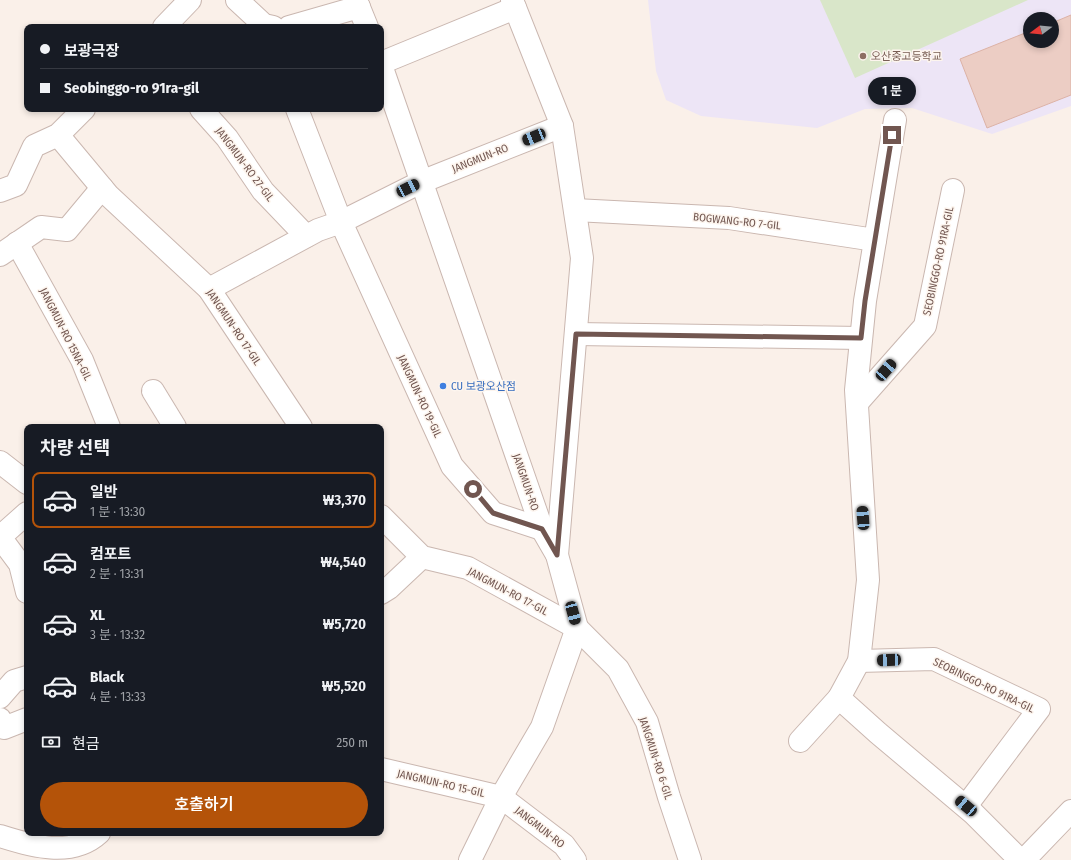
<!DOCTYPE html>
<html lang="ko">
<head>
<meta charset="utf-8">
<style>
  :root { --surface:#171b24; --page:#20242c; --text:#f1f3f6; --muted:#9ea1a6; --line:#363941; --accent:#b45309 }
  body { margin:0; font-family:"Fira Sans Condensed","Noto Sans KR",sans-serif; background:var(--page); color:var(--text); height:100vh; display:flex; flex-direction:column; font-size:15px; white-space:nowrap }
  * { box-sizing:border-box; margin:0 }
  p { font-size:13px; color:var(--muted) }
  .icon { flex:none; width:22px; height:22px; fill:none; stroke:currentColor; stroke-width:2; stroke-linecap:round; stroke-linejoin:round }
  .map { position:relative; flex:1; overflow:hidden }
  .panel { position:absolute; left:24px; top:424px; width:360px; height:412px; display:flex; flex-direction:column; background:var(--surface); border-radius:8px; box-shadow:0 2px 6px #0003 }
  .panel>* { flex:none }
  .banner { position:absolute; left:24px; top:24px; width:360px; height:88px; border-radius:8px; box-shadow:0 2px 6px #0003; display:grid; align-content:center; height:88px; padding:0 16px; background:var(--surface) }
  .needle { width:26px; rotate:254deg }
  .tools { position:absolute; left:1023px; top:12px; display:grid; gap:8px }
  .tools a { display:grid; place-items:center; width:36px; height:36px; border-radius:50%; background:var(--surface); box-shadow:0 2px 6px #0003; font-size:20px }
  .end { position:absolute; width:18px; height:18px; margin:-9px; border:5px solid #715650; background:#fff; box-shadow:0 0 0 2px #fff }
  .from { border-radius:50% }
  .bubble { position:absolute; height:28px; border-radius:14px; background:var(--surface); box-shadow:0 2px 6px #0003; font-size:13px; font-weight:600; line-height:28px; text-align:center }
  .car { position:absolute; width:12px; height:24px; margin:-12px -6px; border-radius:5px; box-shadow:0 0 3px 1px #0007; background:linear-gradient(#222 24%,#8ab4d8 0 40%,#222 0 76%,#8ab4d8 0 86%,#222 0) }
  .banner b { display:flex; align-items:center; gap:14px; height:38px; font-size:15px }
  .banner b+b { border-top:1px solid var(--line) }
  .banner i { width:10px; height:10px; background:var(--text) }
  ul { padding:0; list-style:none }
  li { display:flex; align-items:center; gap:12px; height:56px; margin:0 8px 6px; padding:0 8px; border:2px solid transparent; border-radius:8px }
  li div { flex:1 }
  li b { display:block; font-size:15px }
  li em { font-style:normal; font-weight:600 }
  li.selected { border-color:var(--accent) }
  li>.icon { width:36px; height:36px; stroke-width:1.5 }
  h2 { padding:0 16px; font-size:18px; line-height:48px }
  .pay { display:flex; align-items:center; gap:10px; height:44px; padding:0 16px; font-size:15px }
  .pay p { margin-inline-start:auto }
  .cta { display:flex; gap:8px; margin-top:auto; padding:8px 16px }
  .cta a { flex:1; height:46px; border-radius:24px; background:var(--accent); color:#fff; font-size:16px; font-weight:600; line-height:46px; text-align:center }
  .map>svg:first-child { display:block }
  .education { fill:#ede5f6; fill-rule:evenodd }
  .green { fill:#d9e6c9 }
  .building { fill:#eccdc4; stroke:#dcb2a6 }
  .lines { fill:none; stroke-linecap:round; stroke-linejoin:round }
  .minor-casing { stroke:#cab7b0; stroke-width:24 }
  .tertiary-casing { stroke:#cab7b0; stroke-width:24 }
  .minor { stroke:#fff; stroke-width:22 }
  .tertiary { stroke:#fff; stroke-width:22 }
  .route { stroke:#715650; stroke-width:5 }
  .education-dot { fill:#8d6e63; stroke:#fdf5ee; stroke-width:1.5 }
  .shop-dot { fill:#3f7fe0; stroke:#fdf5ee; stroke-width:1.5 }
  .labels { text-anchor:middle; stroke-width:3; stroke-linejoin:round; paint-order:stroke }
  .education-label { font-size:11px; fill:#785e54; stroke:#fdf5ee; text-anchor:start }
  .street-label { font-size:11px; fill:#715650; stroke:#fdf5ee }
  .shop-label { font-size:11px; fill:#366cbe; stroke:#fdf5ee; text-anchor:start }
</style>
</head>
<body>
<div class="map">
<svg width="1071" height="860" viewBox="0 0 1071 860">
  <rect width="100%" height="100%" fill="#faf0e9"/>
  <path class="education" d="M648,0H1071V106L992,134L912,108L865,109L817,128L701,116L666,100L656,71ZM1030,19H1052V41H1030Z"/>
  <path class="green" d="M820,0H1028L855,78Z"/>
  <path class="building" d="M1071,15V95L987,128L960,59L1030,31V41H1052V23Z"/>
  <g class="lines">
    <defs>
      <g id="minor">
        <path d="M237,0L264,25L273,27"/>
        <path d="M512,0L562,126L582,258L557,555"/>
        <path d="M164,27L190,0"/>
        <path d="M289,27L359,7"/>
        <path d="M381,63L515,8"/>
        <path d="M201,109L227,138L263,191L306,236"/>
        <path d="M297,109L341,222L452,466L493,513L542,529"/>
        <path d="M895,120L865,301L856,390L868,580L859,661L839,698L878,733L973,813L1020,860"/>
        <path d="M58,135L108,195L209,289L301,427"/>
        <path d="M0,191L16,185L34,146L58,135L84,109"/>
        <path d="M575,210L729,218L875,240"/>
        <path d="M17,243L82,360L109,427"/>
        <path d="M0,255L41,227L67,230L102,188"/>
        <path d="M209,289L318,230L341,222L421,182L562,126"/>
        <path d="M576,334L861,338"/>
        <path d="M153,391L175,427"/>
        <path d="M857,403L925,326L953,190"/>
        <path d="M0,462L27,483"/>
        <path d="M27,513L0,537L20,564L27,592"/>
        <path d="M381,516L422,557L468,568L577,628L618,669L647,722L669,797L690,860"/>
        <path d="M381,593L389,588L422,557"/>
        <path d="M859,661L934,659L1039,709L966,806"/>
        <path d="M0,697L14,681L27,677"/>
        <path d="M0,719L4,728L27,719"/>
        <path d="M800,741L839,698"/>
        <path d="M381,769L501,797L564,845L575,860"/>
        <path d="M0,836C31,846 72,858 99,833"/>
        <path d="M1024,860L1071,811"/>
      </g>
      <g id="tertiary">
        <path d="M356,0L367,27"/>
        <path d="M381,65L542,529L557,555L577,628L542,727L501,797L470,860"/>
      </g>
    </defs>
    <use href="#minor" class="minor-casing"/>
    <use href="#tertiary" class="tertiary-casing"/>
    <use href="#minor" class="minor"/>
    <use href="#tertiary" class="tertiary"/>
  </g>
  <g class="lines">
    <path class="route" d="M473,489L493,513L542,529L557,555L576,334L861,338L865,301L892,135"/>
  </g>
  <circle class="education-dot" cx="863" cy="56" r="4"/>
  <circle class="shop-dot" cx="443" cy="386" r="4"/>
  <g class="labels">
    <g class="education-label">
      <text x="871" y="60">오산중고등학교</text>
    </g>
    <g class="street-label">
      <text transform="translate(480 158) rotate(-22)" y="4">JANGMUN-RO</text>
      <text transform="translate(245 164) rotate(53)" y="4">JANGMUN-RO 27-GIL</text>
      <text transform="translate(737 221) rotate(6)" y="4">BOGWANG-RO 7-GIL</text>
      <text transform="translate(938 261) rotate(-78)" y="4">SEOBINGGO-RO 91RA-GIL</text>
      <text transform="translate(234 327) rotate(56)" y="4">JANGMUN-RO 17-GIL</text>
      <text transform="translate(66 334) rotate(63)" y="4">JANGMUN-RO 15NA-GIL</text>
      <text transform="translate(420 396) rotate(65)" y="4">JANGMUN-RO 19-GIL</text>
      <text transform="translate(526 482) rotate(71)" y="4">JANGMUN-RO</text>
      <text transform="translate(508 591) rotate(28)" y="4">JANGMUN-RO 17-GIL</text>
      <text transform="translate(984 685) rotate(26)" y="4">SEOBINGGO-RO 91RA-GIL</text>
      <text transform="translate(656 758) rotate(72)" y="4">JANGMUN-RO 6-GIL</text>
      <text transform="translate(441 783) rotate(13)" y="4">JANGMUN-RO 15-GIL</text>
      <text transform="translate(540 827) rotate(38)" y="4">JANGMUN-RO</text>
    </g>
    <g class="shop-label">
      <text x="451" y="390">CU 보광오산점</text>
    </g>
  </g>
</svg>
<div class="tools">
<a><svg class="needle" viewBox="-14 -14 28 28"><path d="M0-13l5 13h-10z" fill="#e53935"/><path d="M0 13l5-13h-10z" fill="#9ea1a6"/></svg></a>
</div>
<i class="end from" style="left:473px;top:489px"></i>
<i class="end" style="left:892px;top:135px"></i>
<div class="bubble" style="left:868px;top:77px;width:48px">1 분</div>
<i class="car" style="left:534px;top:137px;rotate:248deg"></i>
<i class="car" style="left:408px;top:188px;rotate:64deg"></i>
<i class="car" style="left:886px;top:370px;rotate:41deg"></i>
<i class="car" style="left:863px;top:518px;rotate:356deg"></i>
<i class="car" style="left:573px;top:613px;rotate:165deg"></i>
<i class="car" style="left:889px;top:660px;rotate:268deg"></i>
<i class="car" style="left:966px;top:806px;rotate:310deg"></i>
<div class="banner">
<b><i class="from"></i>보광극장</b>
<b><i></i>Seobinggo-ro 91ra-gil</b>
</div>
<section class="panel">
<h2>차량 선택</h2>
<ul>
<li class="selected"><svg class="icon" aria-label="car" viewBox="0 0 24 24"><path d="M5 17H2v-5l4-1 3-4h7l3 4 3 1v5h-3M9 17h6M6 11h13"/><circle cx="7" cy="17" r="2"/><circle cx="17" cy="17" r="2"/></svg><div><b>일반</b><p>1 분 · 13:30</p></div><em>₩3,370</em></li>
<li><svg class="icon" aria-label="car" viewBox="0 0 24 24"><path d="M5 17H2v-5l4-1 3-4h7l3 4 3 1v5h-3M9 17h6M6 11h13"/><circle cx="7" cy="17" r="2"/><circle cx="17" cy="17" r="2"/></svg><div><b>컴포트</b><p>2 분 · 13:31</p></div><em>₩4,540</em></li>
<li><svg class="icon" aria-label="car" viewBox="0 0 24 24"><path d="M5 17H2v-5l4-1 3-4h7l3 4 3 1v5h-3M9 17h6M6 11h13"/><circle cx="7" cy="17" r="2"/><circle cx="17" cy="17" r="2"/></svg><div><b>XL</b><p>3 분 · 13:32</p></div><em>₩5,720</em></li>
<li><svg class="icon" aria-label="car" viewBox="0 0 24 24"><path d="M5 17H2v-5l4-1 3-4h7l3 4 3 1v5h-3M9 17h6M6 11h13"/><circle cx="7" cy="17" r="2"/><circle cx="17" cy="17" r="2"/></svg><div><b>Black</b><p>4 분 · 13:33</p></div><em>₩5,520</em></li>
</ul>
<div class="pay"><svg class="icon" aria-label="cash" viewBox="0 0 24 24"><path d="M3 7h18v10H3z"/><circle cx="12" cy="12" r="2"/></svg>현금<p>250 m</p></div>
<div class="cta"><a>호출하기</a></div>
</section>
</div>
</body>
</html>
